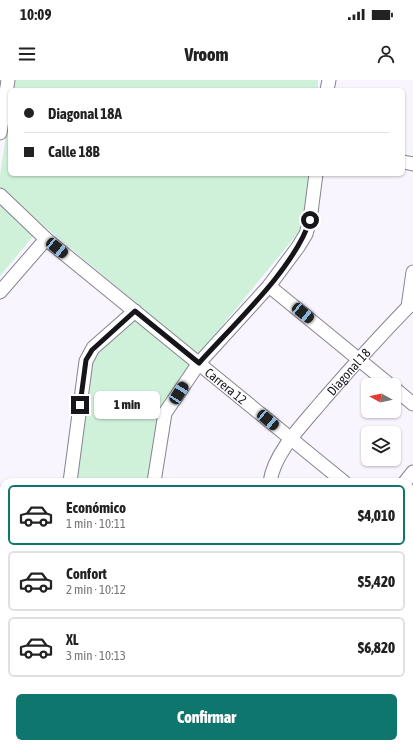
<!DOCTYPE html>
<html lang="es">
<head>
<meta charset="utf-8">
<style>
  :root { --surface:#fff; --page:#f2f2f2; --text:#222; --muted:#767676; --line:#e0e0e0; --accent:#0f766e }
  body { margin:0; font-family:"Asap Condensed",sans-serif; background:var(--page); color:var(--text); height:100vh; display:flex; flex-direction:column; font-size:15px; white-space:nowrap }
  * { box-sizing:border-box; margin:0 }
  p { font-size:13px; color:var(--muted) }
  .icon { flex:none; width:22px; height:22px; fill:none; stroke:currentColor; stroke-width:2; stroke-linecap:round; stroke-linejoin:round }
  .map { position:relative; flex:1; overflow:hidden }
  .side { position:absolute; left:0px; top:398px; width:413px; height:270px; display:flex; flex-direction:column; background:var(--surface); border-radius:12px 12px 0 0; box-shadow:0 1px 3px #0004 }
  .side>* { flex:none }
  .guide { position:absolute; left:8px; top:8px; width:397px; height:88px; border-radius:6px; box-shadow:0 1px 3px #0004; display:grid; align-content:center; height:88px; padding:0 16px; background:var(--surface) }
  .needle { width:26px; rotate:278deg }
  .controls { position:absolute; left:361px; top:298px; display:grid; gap:8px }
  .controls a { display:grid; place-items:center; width:40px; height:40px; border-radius:6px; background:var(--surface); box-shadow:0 1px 3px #0004; font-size:20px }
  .end { position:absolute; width:18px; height:18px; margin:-9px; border:5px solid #17151b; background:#fff; box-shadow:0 0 0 2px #fff }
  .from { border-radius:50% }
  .bubble { position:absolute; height:28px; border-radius:6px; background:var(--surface); box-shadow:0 1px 3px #0004; font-size:13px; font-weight:800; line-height:28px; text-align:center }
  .car { position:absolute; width:12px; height:24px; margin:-12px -6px; border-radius:5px; box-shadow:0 0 3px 1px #0007; background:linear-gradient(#222 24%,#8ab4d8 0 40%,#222 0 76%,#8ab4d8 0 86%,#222 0) }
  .guide b { display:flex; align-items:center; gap:14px; height:38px; font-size:15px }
  .guide b+b { border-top:1px solid var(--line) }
  .guide i { width:10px; height:10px; background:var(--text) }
  ul { padding:7px 0 0; list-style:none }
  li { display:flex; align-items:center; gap:12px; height:60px; margin:0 8px 6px; padding:0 8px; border:2px solid var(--line); border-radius:6px }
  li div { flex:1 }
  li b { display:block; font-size:15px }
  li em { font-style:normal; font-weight:800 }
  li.current { border-color:var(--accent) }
  li>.icon { width:36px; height:36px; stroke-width:1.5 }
  .button { display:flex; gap:8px; margin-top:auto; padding:8px 16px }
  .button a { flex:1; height:46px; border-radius:6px; background:var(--accent); color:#fff; font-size:16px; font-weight:800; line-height:46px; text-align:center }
  .status { display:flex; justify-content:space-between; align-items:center; height:28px; padding:0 20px; background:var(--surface); direction:ltr }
  .status svg { height:11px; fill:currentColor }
  header { display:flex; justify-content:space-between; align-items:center; height:52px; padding:0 16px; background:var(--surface); font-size:18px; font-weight:800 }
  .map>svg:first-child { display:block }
  .green { fill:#cff1d9 }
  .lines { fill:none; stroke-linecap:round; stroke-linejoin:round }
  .street-casing { stroke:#888391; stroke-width:15 }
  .street { stroke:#fff; stroke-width:13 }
  .route { stroke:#17151b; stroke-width:5 }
  .labels { text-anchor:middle; stroke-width:3; stroke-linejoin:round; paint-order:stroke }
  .street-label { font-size:13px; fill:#17151b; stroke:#fff }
</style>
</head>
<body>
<div class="status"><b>10:09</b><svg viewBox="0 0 49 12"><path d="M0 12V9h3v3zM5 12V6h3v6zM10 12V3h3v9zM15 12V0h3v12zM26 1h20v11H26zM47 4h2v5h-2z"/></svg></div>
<header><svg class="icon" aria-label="menu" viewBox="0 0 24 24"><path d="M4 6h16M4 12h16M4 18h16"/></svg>Vroom<svg class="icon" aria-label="person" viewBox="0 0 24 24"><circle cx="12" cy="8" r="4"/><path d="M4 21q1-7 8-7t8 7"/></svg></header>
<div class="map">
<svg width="413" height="668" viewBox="0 0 413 668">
  <rect width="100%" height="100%" fill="#f8f5fe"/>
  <g class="green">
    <path d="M14,0H318V10H13Z"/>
    <path d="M10,28V94H312L302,148L198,275L0,109V95Z"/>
    <path d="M0,123L36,153L0,196Z"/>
    <path d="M134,239L192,283L160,332L149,402H75L91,280Z"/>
    <path d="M413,413V446L409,443V418Z"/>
    <path d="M409,466L413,469V519L409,518Z"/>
    <path d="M39,664H112L111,668H38Z"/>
  </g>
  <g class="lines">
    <defs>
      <g id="street">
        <path d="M327,10L329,0"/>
        <path d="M0,53L8,0"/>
        <path d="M403,82L413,84"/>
        <path id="s1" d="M0,115L46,159L344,402"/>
        <path d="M269,206L390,305"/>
        <path d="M0,212L46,159"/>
        <path d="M408,227L413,192"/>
        <path d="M394,308L413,324"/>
        <path d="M70,402L86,281L93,268L135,231"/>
        <path d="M154,402L165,333L199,283L269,206L298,167L306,154L310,140L316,94"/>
        <path id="s2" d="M270,402C274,372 305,342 324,319C351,288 379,257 408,227"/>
        <path d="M405,402L413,392"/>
        <path d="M409,457L413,460"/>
        <path d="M0,467L4,468"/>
        <path d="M0,487L4,488"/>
        <path d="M409,526L413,527"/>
        <path d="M409,543L413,544"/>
        <path d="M33,668L34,664"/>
        <path d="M116,668L117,664"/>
        <path d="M233,668V664"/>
        <path d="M348,668V664"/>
      </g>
    </defs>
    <use href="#street" class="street-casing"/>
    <use href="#street" class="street"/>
  </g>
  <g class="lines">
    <path class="route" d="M80,325L86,280L92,270L135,231L199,283C234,244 294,189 310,140"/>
  </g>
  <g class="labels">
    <g class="street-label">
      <text dy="5" stroke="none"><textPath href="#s2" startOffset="137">Diagonal 18</textPath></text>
      <text dy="5" stroke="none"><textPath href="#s1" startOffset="296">Carrera 12</textPath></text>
    </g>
  </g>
</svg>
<div class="controls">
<a><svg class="needle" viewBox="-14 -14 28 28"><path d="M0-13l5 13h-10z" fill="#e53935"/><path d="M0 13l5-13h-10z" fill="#767676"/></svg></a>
<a><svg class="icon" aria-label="layers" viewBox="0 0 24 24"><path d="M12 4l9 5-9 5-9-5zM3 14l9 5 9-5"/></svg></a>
</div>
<i class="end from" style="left:310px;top:140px"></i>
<i class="end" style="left:80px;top:325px"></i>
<div class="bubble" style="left:94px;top:311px;width:66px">1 min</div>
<i class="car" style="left:57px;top:168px;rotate:129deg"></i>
<i class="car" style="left:303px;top:233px;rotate:129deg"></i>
<i class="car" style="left:179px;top:313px;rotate:33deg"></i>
<i class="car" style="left:268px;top:340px;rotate:130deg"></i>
<div class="guide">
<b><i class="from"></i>Diagonal 18A</b>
<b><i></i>Calle 18B</b>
</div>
<section class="side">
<ul>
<li class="current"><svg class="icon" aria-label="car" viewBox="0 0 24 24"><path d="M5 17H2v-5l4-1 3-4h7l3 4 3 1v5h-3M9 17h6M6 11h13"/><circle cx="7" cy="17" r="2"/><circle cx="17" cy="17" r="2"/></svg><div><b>Económico</b><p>1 min · 10:11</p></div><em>$4,010</em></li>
<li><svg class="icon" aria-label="car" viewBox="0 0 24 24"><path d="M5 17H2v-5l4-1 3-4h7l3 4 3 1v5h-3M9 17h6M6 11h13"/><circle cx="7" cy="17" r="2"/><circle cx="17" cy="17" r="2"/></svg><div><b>Confort</b><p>2 min · 10:12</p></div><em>$5,420</em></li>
<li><svg class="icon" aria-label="car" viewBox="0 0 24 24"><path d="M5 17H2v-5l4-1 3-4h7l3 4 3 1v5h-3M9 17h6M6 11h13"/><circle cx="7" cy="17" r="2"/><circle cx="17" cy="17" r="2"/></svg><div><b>XL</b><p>3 min · 10:13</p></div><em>$6,820</em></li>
</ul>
<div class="button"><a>Confirmar</a></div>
</section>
</div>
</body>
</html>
